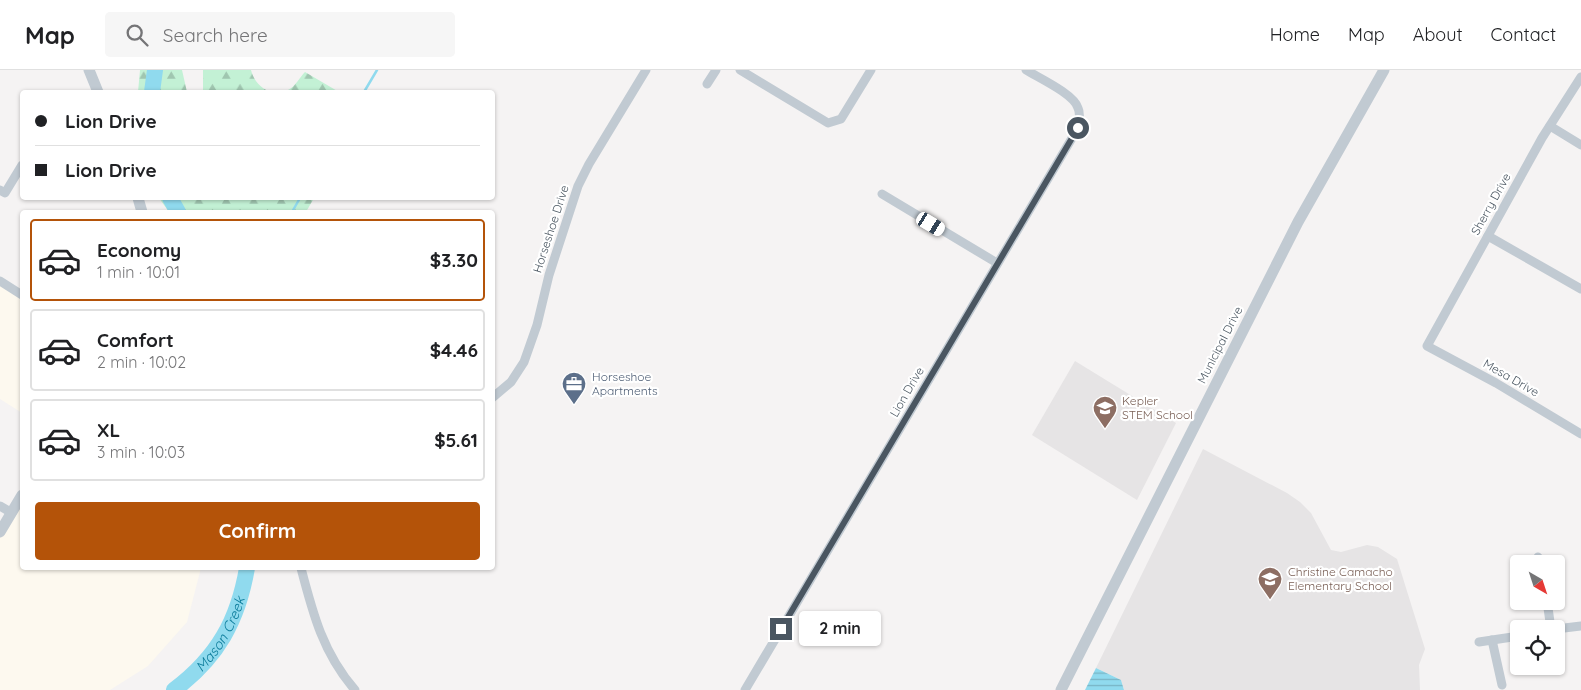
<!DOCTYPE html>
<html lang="en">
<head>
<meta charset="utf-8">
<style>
  :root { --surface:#fff; --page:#f6f6f6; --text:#202124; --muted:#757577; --line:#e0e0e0; --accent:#b45309 }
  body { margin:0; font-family:Quicksand,sans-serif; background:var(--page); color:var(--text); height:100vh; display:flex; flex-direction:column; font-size:19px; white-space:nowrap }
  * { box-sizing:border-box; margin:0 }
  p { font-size:16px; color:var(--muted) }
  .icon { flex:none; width:28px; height:28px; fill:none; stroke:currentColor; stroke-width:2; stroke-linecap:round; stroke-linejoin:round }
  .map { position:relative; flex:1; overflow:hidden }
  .side { position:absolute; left:20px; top:140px; width:475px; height:360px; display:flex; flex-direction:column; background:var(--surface); border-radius:5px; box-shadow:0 1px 4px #0004 }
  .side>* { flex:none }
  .top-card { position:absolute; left:20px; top:20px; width:475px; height:110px; border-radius:5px; box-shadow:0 1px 4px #0004; display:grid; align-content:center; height:110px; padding:0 15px; background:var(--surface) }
  .needle { width:32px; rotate:141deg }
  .fabs { position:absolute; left:1510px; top:485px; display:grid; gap:10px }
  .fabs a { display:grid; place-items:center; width:55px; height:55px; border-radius:5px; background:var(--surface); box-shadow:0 1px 4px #0004; font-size:25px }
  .end { position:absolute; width:22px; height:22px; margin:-11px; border:6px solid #4a5661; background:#fff; box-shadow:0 0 0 2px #fff }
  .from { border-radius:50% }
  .bubble { position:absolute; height:35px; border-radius:5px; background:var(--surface); box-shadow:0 1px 4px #0004; font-size:16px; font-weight:700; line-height:35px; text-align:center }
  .car { position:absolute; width:15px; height:30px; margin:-15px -8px; border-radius:6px; box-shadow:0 0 4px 1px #0007; background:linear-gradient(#fff 24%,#345 0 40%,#fff 0 76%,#345 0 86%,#fff 0) }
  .top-card b { display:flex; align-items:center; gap:18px; height:48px; font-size:19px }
  .top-card b+b { border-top:1px solid var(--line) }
  .top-card i { width:12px; height:12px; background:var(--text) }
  ul { padding:9px 0 0; list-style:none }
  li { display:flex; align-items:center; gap:15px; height:82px; margin:0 10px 8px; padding:0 5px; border:2px solid var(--line); border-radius:5px }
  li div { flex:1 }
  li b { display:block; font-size:19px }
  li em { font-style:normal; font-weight:700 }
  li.on { border-color:var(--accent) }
  li>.icon { width:45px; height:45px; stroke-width:1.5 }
  .primary-button { display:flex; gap:10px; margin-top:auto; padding:10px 15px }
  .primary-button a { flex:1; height:58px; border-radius:5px; background:var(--accent); color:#fff; font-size:20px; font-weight:700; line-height:58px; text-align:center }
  header { display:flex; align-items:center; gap:30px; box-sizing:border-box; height:70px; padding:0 25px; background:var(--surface); border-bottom:1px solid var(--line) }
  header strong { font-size:24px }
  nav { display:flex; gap:28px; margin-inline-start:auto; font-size:18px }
  .search { width:350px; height:45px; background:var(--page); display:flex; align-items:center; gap:12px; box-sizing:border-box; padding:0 18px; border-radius:5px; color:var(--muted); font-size:19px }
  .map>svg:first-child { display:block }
  .commercial { fill:#fdf9ef }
  .education { fill:#e6e4e5 }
  .forest { fill:url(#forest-firs) }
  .water { fill:url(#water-rules) }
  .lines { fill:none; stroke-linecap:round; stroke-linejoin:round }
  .stream { stroke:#90daee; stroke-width:2.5 }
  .river { stroke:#90daee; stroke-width:16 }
  .minor { stroke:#c1cad2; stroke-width:9 }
  .tertiary { stroke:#c1cad2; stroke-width:11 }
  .route { stroke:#4a5661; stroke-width:6 }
  .labels { text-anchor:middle; stroke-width:4.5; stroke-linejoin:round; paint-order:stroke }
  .street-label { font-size:12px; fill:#4a5661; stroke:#fff }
  .service-label { font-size:12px; fill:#4e5e75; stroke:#fff; text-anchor:start }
  .education-label { font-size:12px; fill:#785e54; stroke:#fff; text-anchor:start }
  .water-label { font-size:14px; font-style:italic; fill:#0c7c9b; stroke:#fff }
</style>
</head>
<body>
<header>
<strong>Map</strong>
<div class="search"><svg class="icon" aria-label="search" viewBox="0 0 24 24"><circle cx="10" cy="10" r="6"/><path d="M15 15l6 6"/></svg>Search here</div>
<nav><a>Home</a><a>Map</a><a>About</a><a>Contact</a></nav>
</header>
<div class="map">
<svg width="1581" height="620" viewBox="0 0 1581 620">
  <defs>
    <pattern id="forest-firs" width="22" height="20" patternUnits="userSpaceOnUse" patternTransform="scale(1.25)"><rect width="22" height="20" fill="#c3f1d5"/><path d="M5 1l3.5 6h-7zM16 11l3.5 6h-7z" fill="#a0c6b0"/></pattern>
    <pattern id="water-rules" width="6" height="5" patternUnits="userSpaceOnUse" patternTransform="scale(1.25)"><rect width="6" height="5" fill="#90daee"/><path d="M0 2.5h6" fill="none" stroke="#78b4c4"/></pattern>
  </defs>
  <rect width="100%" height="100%" fill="#f5f3f3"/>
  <g class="commercial">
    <path d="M0,213L22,227V343L0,329Z"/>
    <path d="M22,429V498H201L187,552L148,596L110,620H0V466Z"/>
  </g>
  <g class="education">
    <path d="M1075,291L1176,353L1137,430L1032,365Z"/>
    <path d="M1203,379L1287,423L1300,432L1311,443L1331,480L1341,482L1367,475L1378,477L1397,489L1425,579L1419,595L1420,620H1124L1121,610L1096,598Z"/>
  </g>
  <g class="forest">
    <path d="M140,0H182L187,22H138Z"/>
    <path d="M203,0H251C255,16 271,28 288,20C295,17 300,7 305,2L339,22H203Z"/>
    <path d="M159,128H314L306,142H169Z"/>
  </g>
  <path class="water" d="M1096,598L1121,610L1124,620H1085Z"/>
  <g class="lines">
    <g class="stream">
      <path d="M364,22L377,0"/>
      <path d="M292,142L300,128"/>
    </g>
    <g class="river">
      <path d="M152,22L155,0"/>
      <path d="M170,128L178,142"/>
      <path id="s1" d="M174,620C218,587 238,550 247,498"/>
    </g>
    <g class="minor">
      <path d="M740,0L828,53L841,49L871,0"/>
      <path d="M1581,7L1542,68L1427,276L1496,313L1581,364"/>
      <path d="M707,14L716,0"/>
      <path d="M1550,56L1581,75"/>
      <path d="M0,120L5,123L22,95"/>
      <path d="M882,124L997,193"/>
      <path d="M1488,166L1581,219"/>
      <path d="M0,211L22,225"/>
      <path d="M492,328L511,312L524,292L537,255L549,205L578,116L589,94L646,0"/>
      <path d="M0,436L12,443"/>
      <path d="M1538,487L1539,494"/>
      <path d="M301,498C313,544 323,583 355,620"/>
      <path d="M1547,531L1551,559"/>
      <path d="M1556,559L1581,556"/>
      <path d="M1492,570L1502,615"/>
      <path d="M1479,572L1519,566"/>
      <path d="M745,620L1078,58C1079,51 1081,44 1078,38C1074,24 1039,8 1026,0"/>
    </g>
    <g class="tertiary">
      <path d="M89,0L98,22"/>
      <path d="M138,128L142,142"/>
      <path d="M0,462L22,425"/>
      <path d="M1061,620L1298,152L1384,0"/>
    </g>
  </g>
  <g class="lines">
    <path class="route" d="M781,559L1078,58"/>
  </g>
  <defs>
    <symbol id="office-pin" viewBox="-11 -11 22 30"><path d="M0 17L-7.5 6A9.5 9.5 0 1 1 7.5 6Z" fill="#5c6f8a" stroke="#fff"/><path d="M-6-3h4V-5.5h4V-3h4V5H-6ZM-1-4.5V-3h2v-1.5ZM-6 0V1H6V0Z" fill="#fff"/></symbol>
    <symbol id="school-pin" viewBox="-11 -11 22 30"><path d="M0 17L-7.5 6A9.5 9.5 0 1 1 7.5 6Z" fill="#8d6e63" stroke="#fff"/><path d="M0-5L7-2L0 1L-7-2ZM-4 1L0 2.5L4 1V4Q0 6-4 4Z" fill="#fff"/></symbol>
  </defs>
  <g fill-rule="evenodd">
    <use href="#office-pin" x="560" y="300" width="28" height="38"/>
    <use href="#school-pin" x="1091" y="324" width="28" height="38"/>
    <use href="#school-pin" x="1256" y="495" width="28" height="38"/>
  </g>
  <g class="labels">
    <g class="street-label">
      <text transform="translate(1491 134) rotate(-61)" y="4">Sherry Drive</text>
      <text transform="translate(551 159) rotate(-72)" y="4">Horseshoe Drive</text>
      <text transform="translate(1220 275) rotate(-63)" y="4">Municipal Drive</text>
      <text transform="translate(1511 308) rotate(30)" y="4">Mesa Drive</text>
      <text transform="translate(907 322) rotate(-60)" y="4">Lion Drive</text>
    </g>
    <g class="service-label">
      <text x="592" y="311">Horseshoe<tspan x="592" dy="14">Apartments</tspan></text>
    </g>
    <g class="education-label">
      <text x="1122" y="335">Kepler<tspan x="1122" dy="14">STEM School</tspan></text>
      <text x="1288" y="506">Christine Camacho<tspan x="1288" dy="14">Elementary School</tspan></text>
    </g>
    <g class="water-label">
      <text dy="5" stroke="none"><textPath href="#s1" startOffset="74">Mason Creek</textPath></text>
    </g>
  </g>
</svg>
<div class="fabs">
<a><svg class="needle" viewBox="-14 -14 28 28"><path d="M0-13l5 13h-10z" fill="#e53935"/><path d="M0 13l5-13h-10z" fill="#757577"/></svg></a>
<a><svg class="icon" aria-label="locate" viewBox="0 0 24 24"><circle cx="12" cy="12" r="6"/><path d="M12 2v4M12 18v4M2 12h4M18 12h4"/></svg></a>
</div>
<i class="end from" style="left:1078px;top:58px"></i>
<i class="end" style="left:781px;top:559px"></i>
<div class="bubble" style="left:799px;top:541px;width:82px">2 min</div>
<i class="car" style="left:931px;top:154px;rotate:121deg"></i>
<div class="top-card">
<b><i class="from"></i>Lion Drive</b>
<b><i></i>Lion Drive</b>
</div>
<section class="side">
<ul>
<li class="on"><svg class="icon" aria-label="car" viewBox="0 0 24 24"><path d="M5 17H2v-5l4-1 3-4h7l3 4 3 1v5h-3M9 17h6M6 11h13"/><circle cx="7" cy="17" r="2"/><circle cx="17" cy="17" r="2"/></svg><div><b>Economy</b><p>1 min · 10:01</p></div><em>$3.30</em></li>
<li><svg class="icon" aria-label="car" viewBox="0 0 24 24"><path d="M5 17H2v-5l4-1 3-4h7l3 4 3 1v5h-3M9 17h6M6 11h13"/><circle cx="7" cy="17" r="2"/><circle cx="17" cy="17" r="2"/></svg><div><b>Comfort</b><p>2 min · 10:02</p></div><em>$4.46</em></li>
<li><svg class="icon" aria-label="car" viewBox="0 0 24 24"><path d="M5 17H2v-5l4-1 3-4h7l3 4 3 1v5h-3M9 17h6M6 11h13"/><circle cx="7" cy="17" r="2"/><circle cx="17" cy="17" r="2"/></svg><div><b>XL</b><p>3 min · 10:03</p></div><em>$5.61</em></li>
</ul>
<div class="primary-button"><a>Confirm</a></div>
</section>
</div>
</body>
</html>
